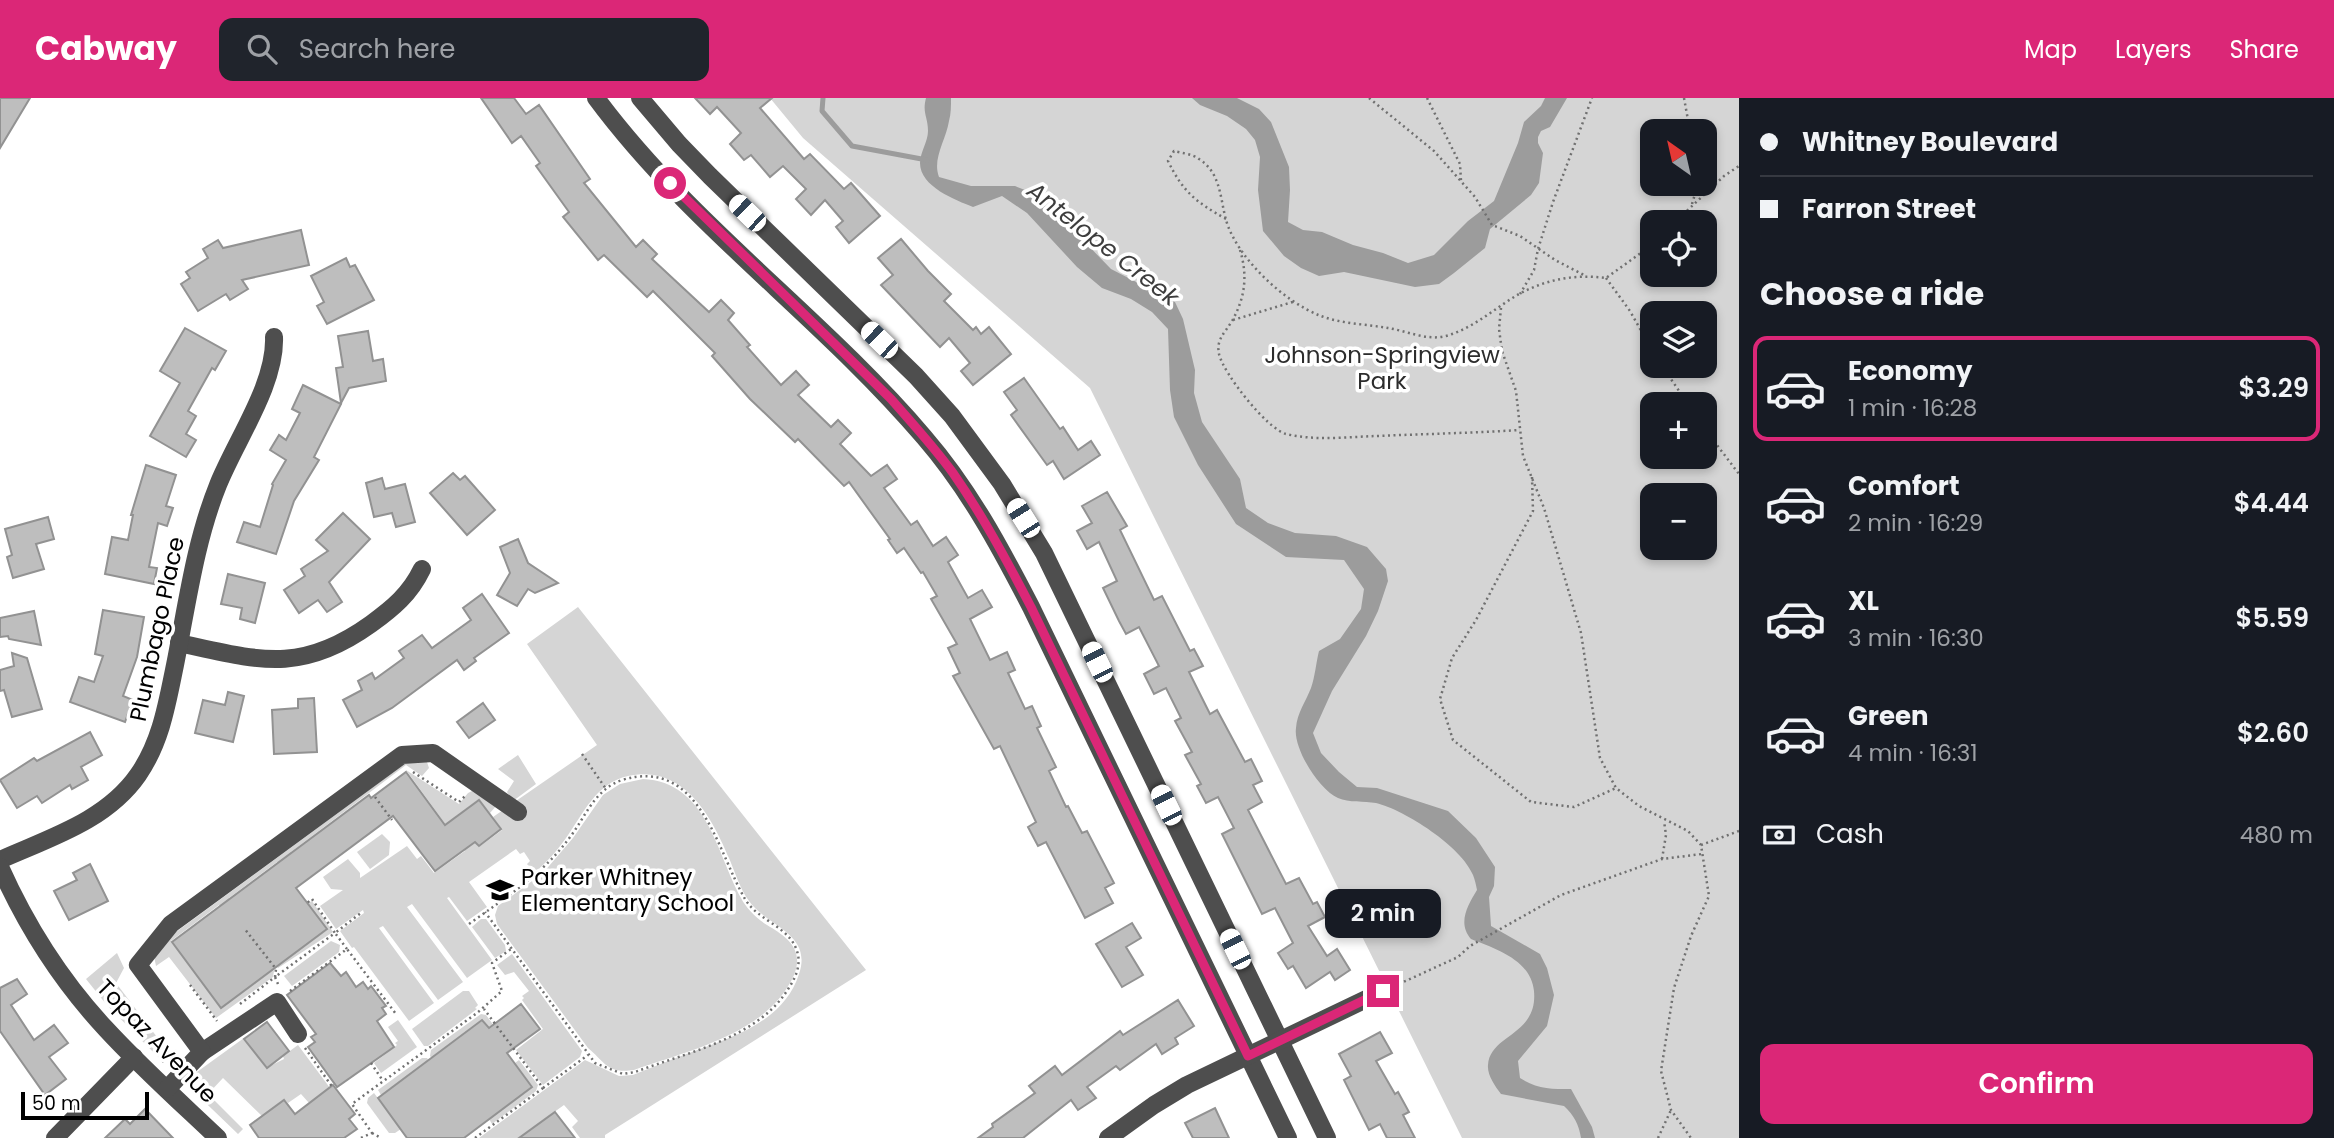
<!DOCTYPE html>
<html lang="en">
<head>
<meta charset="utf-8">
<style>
  :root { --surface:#171b24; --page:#20242c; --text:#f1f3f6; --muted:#9ea1a6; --line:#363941; --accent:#db2777 }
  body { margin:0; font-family:Poppins,sans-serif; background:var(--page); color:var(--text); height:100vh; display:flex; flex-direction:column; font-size:26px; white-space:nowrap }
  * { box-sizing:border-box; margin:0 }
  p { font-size:23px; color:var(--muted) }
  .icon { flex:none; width:38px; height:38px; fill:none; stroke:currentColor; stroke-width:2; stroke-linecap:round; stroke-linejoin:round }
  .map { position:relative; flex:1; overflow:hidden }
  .details { display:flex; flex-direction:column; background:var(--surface); width:595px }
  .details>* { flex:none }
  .hud { display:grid; align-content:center; height:154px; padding:0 21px; background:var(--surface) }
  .needle { width:46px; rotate:326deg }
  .fabs { position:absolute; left:1640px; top:21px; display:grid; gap:14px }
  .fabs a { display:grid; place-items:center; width:77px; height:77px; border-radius:14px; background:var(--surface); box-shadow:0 4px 10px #0003; font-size:35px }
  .scale { position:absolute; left:21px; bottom:18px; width:128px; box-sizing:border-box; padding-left:7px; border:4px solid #000; border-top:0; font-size:19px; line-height:24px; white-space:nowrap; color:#000; -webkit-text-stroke:5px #fff; paint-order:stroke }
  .end { position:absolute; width:32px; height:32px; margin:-16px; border:9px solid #db2777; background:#fff; box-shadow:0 0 0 4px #fff }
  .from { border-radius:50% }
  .bubble { position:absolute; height:49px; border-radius:14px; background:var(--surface); box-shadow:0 4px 10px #0003; font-size:23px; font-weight:600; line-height:49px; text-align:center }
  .car { position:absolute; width:21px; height:42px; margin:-21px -10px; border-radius:9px; box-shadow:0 0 5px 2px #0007; background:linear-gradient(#fff 24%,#345 0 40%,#fff 0 76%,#345 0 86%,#fff 0) }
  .hud b { display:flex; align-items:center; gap:24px; height:66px; font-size:26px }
  .hud b+b { border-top:2px solid var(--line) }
  .hud i { width:18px; height:18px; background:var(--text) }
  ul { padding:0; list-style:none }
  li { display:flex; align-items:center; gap:21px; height:105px; margin:0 14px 10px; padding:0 7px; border:4px solid transparent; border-radius:14px }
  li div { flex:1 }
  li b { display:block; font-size:26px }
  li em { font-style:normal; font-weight:600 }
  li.active { border-color:var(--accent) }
  li>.icon { width:63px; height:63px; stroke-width:1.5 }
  h2 { padding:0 21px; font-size:32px; line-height:84px }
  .pay { display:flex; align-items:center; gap:18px; height:77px; padding:0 21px; font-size:26px }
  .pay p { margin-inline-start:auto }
  .button { display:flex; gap:14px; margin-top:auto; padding:14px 21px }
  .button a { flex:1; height:80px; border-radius:14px; background:var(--accent); color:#fff; font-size:28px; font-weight:600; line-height:80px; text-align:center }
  header { display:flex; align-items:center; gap:42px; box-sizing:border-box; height:98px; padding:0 35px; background:var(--accent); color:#fff }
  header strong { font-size:33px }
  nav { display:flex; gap:38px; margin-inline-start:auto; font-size:24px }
  .search { width:490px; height:63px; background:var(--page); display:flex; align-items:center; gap:18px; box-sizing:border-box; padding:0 24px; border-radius:14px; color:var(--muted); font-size:26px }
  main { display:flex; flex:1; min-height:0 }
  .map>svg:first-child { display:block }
  .green { fill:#d5d5d5; fill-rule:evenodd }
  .water { fill:#9c9c9c }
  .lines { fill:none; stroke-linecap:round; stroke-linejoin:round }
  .stream { stroke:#9c9c9c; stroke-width:5 }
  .building { fill:#bebebe; stroke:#929292; stroke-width:2 }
  .path { stroke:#707070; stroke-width:2.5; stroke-dasharray:2 3.5; stroke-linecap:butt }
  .minor { stroke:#4e4e4e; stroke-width:18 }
  .route { stroke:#db2777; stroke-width:9 }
  .labels { text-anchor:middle; stroke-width:7; stroke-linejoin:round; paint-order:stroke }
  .park-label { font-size:23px; fill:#2c2c2c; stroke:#fff }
  .street-label { font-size:23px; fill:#000; stroke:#fff }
  .poi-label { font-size:23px; fill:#000; stroke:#fff; text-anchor:start }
  .water-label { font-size:24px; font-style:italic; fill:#3d3d3d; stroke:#fff }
</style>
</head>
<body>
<header>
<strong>Cabway</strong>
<div class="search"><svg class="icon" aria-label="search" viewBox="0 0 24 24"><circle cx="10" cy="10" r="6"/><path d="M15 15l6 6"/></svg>Search here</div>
<nav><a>Map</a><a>Layers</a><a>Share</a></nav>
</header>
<main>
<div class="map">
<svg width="1739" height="1040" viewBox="0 0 1739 1040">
  <rect width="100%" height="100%" fill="#fff"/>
  <g class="green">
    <path d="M770,0H1739V1040H1462L1090,290L803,40ZM1652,33H1704V86H1652ZM1652,124H1704V177H1652ZM1652,215H1704V268H1652ZM1652,306H1704V359H1652ZM1652,397H1704V450H1652Z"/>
    <path d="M578,509L866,872L605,1037V1040H580L572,1029L578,1023L564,1007L525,1035L528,1040H479L585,962L619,978L633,977C653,969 672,961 692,954C734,939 784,923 799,876C813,835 766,828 749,803C740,791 735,774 729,760C711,717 683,666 628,678C596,685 583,716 566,740C557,753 546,765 534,775L527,766L530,763L524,754L520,756L516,751L469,784L487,809L467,823L449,799L447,800L492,862L467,880L412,806L407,809L463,884L438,902L383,828L379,830L434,905L409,923L354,849L352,850L340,833L364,815L363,812L336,831L320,808L343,792L331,791L323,779L348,761L360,775V780L407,748L417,761L421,758L434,775L465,753L406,672L459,706L468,695L474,692L497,707L490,715L479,701L456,718L479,749L502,732L493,719L597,647L527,546Z"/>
    <path d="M518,657L536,686L513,703L507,694L514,683L498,671Z"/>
    <path d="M410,662L427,664L429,670L422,678L406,667L291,754L292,756L279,766L277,764L229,800L233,805L223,812L219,807L171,843L221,910L269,875L237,832L240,830L274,873L273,879L216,920L169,859L156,868L154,858L161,845Z"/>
    <path d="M643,681C707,684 716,754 741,800C746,810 757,821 767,827C785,838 805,850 794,877C768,936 689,952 634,972C607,976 605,964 588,950L497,826L495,817L498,808L543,775L573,740L603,697L620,686Z"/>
    <path d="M382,736L390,744L389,757L370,771L357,754Z"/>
    <path d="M312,803L333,834L278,870L273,864L280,866L327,832L308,805Z"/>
    <path d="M481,821H486L505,847L506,853L495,860L472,829Z"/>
    <path d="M331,843L340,847L339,854L292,888L284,878Z"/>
    <path d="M117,855L124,870L116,885L160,943L156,948L166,958L161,962L106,906L86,881Z"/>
    <path d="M512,856L582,953L580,959L543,987L516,952L543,931L522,902L524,900L522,898L529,893L514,874L505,877L497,867Z"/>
    <path d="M463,893H469L478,907L475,910L477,911L428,948H424L412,931Z"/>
    <path d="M481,916L486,917L497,932L495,934L482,922L435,957V965L430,958L431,952Z"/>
    <path d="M398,922L417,949L381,975L374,965L397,947L395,945L398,943L388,929Z"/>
    <path d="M244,940L266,970L284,961L283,958L298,947L330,990L309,1005L301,996L288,1005L284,1001L262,1018L223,980L208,996L243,1031L238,1036L186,986L190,979Z"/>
    <path d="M422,960H427L446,986L445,990L426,964L381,997L378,992Z"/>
    <path d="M519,962L538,987L536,993L492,1026L489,1021L533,989L515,965Z"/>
    <path d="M374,995L401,1031L395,1035H389L367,1005L368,1000Z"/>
  </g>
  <g class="water">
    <path d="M926,0H951C951,8 951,16 949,23C946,42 932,61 939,79L971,88H1015L1030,94L1077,136L1111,171L1175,204L1183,221L1195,272L1194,295L1202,324L1240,381L1246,410L1268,425L1295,435L1336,438L1367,449L1386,471L1388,483L1378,513L1366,538L1332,593L1313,635L1321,655L1339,674L1357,689L1377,690L1448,713L1476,740L1495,769L1494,788L1489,799L1491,828L1540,856L1547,870L1554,897L1547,928L1518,963L1520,980C1537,991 1551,991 1571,991L1592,1029L1595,1040H1581C1579,1027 1574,1017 1564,1008L1501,996C1495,988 1487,977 1488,967C1490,936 1538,938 1534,893C1531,862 1496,851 1471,841C1457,825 1468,807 1477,792C1476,787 1475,782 1473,777C1462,749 1405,712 1376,705C1364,703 1349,705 1338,700C1319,692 1293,650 1296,630C1297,615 1306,603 1311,590C1315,579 1316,565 1319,553L1340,541L1361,511L1364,491L1344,462L1286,459L1236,426L1198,367L1174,319L1170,292L1168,231L1152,214L1131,201L1102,190L1077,169L1027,115L1002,98L973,109C956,102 920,89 920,65C920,54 928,44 928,33C928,19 922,15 926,0Z"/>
    <path d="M1192,0H1237L1259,11L1271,24L1289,69L1290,92L1288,124L1303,132L1322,134L1353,147L1383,155L1408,165L1434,157L1468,123L1494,103L1518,45L1524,24L1541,8L1545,0H1567L1550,29L1541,33L1538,39V45L1543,55L1539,85L1531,97L1490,131L1485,150L1454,175L1439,186L1415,189L1344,174L1319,178L1301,170L1284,158L1263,133L1258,92L1260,59L1255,42L1246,31L1227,18L1200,7Z"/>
  </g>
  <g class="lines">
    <path class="stream" d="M823,0L822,13L852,48L927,62"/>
  </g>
  <g class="building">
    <path d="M0,0H30L0,50Z"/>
    <path d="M481,0H514L526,16L539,7L590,81L584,85L636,149L643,142L657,156L652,161L709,214L721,202L734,215L728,222L750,247L747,249L781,287L796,273L809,287L798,297L831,329L838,322L851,335L840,346L871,378L887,367L897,381L884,390L911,427L917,423L933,448L946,439L958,457L948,464L968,500L982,492L992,509L970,521L990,562L1007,554L1015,572L1008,575L1025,611L1032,608L1041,628L1037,630L1056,669L1049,673L1066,709L1068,708L1082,735L1087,733L1114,785L1105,790L1113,805L1085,820L1046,744L1038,748L1028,729L1036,724L1000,648L994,651L953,578L960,575L948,550L957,546L931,501L937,498L923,474L921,475L904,450L897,455L888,442L890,441L849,384L844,388L798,341L795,344L750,301L712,258L715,255L653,193L647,199L604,157L598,162L563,119L569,114L536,68L540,65L521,38L512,45Z"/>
    <path d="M695,0H772L760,10L804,61L810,56L844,91L851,85L880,118L849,145L836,129L843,123L825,102L811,117L796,101L806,91L783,68L770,79L751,57L744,62L730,46L741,35L717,9L710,16Z"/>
    <path d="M301,132L309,167L242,182L248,191L230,202L226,196L198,213L181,186L190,180L186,174L208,160L203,151L218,142L223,150Z"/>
    <path d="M901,141L928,173L951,196L944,203L973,232L976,229L981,236L989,229L1011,256L973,287L961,273L970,265L949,240L940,249L881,187L893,177L878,160Z"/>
    <path d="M346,160L350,169L355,167L374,202L327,226L317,208L324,204L311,178Z"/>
    <path d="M185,230L226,253L215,272L212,270L188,313L196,318L186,336L196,342L186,359L150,338L180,285L160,273Z"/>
    <path d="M368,233L373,263L383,261L386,283L349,290L341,305L336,270L343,269L338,238Z"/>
    <path d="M1024,280L1060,331L1063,329L1078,352L1091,343L1100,357L1064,381L1053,363L1047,367L1011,317L1017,312L1004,294Z"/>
    <path d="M303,287L341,306L314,359L319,362L294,403L276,456L237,444L244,424L260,429L273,387L272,386L286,362L270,352L279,337L286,342L300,315L292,311Z"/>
    <path d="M146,367L176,377L166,408L173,410L167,428L158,425L149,469L157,470L154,486L105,476L112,439L128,442L133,417H131Z"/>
    <path d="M453,375L460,382L465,378L495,412L467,437L430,395Z"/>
    <path d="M382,380L385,391L405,386L415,424L396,429L392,415L374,419L366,385Z"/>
    <path d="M1107,394L1127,428L1120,432L1154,502L1162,498L1190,553L1194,551L1203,568L1189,574L1210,616L1217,612L1245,664L1251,661L1262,683L1253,687L1262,704L1248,712L1286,786L1299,780L1313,806L1317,804L1325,819L1308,828L1327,858L1337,851L1350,872L1335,882L1330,874L1306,890L1293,868L1288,871L1278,855L1293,845L1275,810L1262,816L1222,736L1234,730L1218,699L1206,705L1197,688L1201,686L1185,657L1192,654L1175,623L1181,620L1166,590L1154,596L1144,576L1159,568L1139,529L1126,536L1119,523L1103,490L1117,483L1099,444L1087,451L1077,433L1092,425L1082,408Z"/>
    <path d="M343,415L370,441L329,484L342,504L327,514L318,502L299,515L284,492L305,478L301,471L328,453L316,442Z"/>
    <path d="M48,419L54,441L36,446L44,471L13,480L7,459L12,457L5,431Z"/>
    <path d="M518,441L528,465L558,485L535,495L528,491L517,508L497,497L510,475L500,449Z"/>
    <path d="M228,476L265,485L255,525L240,521L242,510L221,506Z"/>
    <path d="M482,496L509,535L474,560L476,563L464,572L457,562L392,610L357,629L343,602L362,592L358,583L372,575L375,581L404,560L399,553L422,537L432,550L471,522L463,510Z"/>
    <path d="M103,512L144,519L137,559L123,598L133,602L125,624L70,604L79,579L94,584L103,558L95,556Z"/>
    <path d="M34,513L41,547L9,541L8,538L0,539V520Z"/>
    <path d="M12,555L27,560L42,611L12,619L4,592L0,593V572L14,568Z"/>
    <path d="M228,594L244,598L233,644L195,635L203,602L225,607Z"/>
    <path d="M314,600L317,654L274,656L272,612L298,610V601Z"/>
    <path d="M483,605L495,622L469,640L457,624Z"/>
    <path d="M90,634L102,657L81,669L88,682L72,691L70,687L42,705L37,698L17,710L0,682L34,660L37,663Z"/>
    <path d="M406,674L445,727L479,702L501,731L479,748L475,744L435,773L393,718L296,790L327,831L221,910L172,844L369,697L371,700Z"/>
    <path d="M90,766L108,803L69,822L54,793L77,782L73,775Z"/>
    <path d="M1132,825L1141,840L1126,849L1143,877L1122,889L1096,846Z"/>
    <path d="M330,865L341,878L346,874L356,889L363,884L368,891L371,888L386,908L382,910L386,916L377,923L394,949L337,989L308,949L315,944L311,939L316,936L287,897Z"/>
    <path d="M17,881L27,896L11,907L34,942L54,927L68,945L49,959L66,981L45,997L0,933V890Z"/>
    <path d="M1178,902L1194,928L1175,940L1178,946L1162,956L1156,946L1120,972L1116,968L1087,989L1096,1000L1078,1012L1071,1002L1023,1040H978L993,1029L992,1026L1035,995L1029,988L1055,968L1062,977L1120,933L1123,937Z"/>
    <path d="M521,906L540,931L507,955L532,989L464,1040H407L378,1000L482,922L489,930Z"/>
    <path d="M267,924L289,953L267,970L244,941Z"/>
    <path d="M1380,934L1392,955L1376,963L1395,996L1398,994L1409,1014L1403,1017L1415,1040H1387L1380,1026L1369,1032L1344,982L1351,978L1339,956Z"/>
    <path d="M333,987L355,1016L349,1021L357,1031L344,1040H259L250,1027L284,1002L295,1016Z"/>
    <path d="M1215,1010L1229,1040H1193L1185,1025Z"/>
    <path d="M145,1011L173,1040H105L125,1021L130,1026Z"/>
    <path d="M555,1014L575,1040H519Z"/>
  </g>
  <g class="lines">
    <g class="path">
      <path d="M1369,0L1434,53L1475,99L1492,127L1520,138L1555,162L1584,177"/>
      <path d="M1427,0L1460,66L1461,83"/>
      <path d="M1684,0L1690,33"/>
      <path d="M1692,106L1698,86"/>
      <path d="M1226,121C1196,104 1183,94 1168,63L1174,53C1181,55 1193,56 1199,61C1221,75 1220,100 1226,122C1237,160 1284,204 1321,218C1342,226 1366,226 1388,230C1407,233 1427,243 1446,238C1474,230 1495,210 1519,196C1547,181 1576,176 1606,180L1652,147"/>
      <path d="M1675,124L1724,78L1739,68"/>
      <path d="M1240,152C1248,178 1245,200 1232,223C1225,235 1216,241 1219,256C1223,275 1267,331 1286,336C1315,343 1347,339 1376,338C1424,336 1472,335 1520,332"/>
      <path d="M1606,180L1630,213L1652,252"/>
      <path d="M1520,196L1534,172L1538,151L1553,104L1592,0"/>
      <path d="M1501,210L1499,231L1502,253L1516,293L1523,358L1544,410L1581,535L1600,660L1616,690L1639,708L1688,733L1701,747L1709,798L1691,838L1674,890L1661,973L1671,1012L1691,1040"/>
      <path d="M1233,222L1296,203"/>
      <path d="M1662,268L1688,306"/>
      <path d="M1704,330L1739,376"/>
      <path d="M1532,379L1533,413L1476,522L1452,560L1440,601L1453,642L1531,704L1574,709L1616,690"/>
      <path d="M582,656L606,691"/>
      <path d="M413,674L459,704L465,698"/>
      <path d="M375,699L392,722"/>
      <path d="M1701,747L1739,733"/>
      <path d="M1662,761L1666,737L1664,723"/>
      <path d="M469,826C509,797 544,776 573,735C587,715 596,691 622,682C700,658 717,753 745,801C758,823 789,828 797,853C801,865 797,877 790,888C760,940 688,954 635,974L623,976L595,965L485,814"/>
      <path d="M347,851L335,835L362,814"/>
      <path d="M278,886L275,879L335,835L312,801L307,805"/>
      <path d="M1399,886L1458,859L1470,848L1561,797L1662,761L1702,756"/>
      <path d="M190,887L217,923"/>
      <path d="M290,893L347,851L396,916"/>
      <path d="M240,906L275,879L276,871L244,830"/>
      <path d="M305,950L333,990"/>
      <path d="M162,964L178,951"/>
      <path d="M371,965L383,983"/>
      <path d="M543,990L588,957"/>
      <path d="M372,1035L381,1040"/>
      <path d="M361,1040L372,1035L352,1006L477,915L502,893L492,865L511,851"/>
      <path d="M475,1040L543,990L484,911"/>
      <path d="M1658,1040L1671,1012"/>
    </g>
    <g class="minor">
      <path d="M596,0C690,127 822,219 924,339C969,391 1000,449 1031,509L1288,1040"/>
      <path d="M640,0L679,46L710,78L916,278L952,318L1002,386L1044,455L1327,1040"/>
      <path d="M179,545C258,562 300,577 371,526C393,510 410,496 422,471"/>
      <path d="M0,762C49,740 106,723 138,677C161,644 167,606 175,567C187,507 195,444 218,387C236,342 276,286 274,239"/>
      <path d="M0,769C26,827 62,884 106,931C141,969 180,1004 218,1040"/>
      <path d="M202,954L277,904L298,936"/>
      <path d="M167,991L202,954L138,867L171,826L402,657L433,655L518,714"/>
      <path d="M55,1040L134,959"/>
      <path d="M1108,1040L1154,1007L1187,987L1383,893"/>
    </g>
  </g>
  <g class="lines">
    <path class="route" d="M670,85L891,301C912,325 934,349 953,375C983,418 1007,463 1031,509L1248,958L1383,893"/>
  </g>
  <defs>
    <symbol id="school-bare" viewBox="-9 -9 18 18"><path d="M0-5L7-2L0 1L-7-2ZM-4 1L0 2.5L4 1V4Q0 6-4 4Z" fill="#000" stroke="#fff" stroke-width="2.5" paint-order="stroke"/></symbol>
  </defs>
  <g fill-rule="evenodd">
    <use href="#school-bare" x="481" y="773" width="38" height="38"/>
  </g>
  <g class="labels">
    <g class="park-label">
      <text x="1382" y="265">Johnson-Springview<tspan x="1382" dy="26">Park</tspan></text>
    </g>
    <g class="street-label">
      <text transform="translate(157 531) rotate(-78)" y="8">Plumbago Place</text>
      <text transform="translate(157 943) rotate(46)" y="8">Topaz Avenue</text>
    </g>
    <g class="poi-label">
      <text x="521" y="787">Parker Whitney<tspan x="521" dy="26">Elementary School</tspan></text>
    </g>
    <g class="water-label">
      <text transform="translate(1103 146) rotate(38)" y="8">Antelope Creek</text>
    </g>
  </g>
</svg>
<div class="fabs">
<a><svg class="needle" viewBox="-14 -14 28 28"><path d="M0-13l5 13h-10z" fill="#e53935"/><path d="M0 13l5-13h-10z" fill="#9ea1a6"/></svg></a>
<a><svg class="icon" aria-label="locate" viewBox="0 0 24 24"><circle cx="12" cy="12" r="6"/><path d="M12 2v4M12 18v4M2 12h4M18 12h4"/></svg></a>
<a><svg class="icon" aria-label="layers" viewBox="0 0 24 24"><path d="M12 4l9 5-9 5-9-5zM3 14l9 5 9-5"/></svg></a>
<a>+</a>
<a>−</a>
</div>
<div class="scale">50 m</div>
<i class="end from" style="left:670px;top:85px"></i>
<i class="end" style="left:1383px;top:893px"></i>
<div class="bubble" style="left:1325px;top:791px;width:116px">2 min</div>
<i class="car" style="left:747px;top:115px;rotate:314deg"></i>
<i class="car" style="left:879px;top:242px;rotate:314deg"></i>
<i class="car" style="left:1023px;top:420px;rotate:328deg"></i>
<i class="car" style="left:1097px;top:564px;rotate:334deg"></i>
<i class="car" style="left:1166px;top:707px;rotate:334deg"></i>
<i class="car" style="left:1235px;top:851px;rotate:334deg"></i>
</div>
<section class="details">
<div class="hud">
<b><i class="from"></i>Whitney Boulevard</b>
<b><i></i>Farron Street</b>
</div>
<h2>Choose a ride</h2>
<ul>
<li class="active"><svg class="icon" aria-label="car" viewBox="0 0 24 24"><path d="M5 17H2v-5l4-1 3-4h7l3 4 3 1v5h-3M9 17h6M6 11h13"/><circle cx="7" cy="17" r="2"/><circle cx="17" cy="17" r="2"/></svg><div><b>Economy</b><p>1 min · 16:28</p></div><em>$3.29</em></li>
<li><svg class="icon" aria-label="car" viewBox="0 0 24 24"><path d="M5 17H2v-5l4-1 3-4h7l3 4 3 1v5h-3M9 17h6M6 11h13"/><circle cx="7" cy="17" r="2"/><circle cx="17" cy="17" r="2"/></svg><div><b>Comfort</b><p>2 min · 16:29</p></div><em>$4.44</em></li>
<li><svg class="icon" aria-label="car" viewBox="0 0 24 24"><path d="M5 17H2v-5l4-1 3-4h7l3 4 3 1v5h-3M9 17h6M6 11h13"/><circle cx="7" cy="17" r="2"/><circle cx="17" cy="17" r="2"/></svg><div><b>XL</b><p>3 min · 16:30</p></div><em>$5.59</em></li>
<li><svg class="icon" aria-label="car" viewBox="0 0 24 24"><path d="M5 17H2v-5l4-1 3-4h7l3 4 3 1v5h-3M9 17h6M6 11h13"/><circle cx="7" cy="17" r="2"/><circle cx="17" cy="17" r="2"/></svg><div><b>Green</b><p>4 min · 16:31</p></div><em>$2.60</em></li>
</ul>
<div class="pay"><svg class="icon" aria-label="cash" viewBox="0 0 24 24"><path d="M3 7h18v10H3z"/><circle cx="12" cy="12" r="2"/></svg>Cash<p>480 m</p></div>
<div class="button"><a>Confirm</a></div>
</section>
</main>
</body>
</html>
